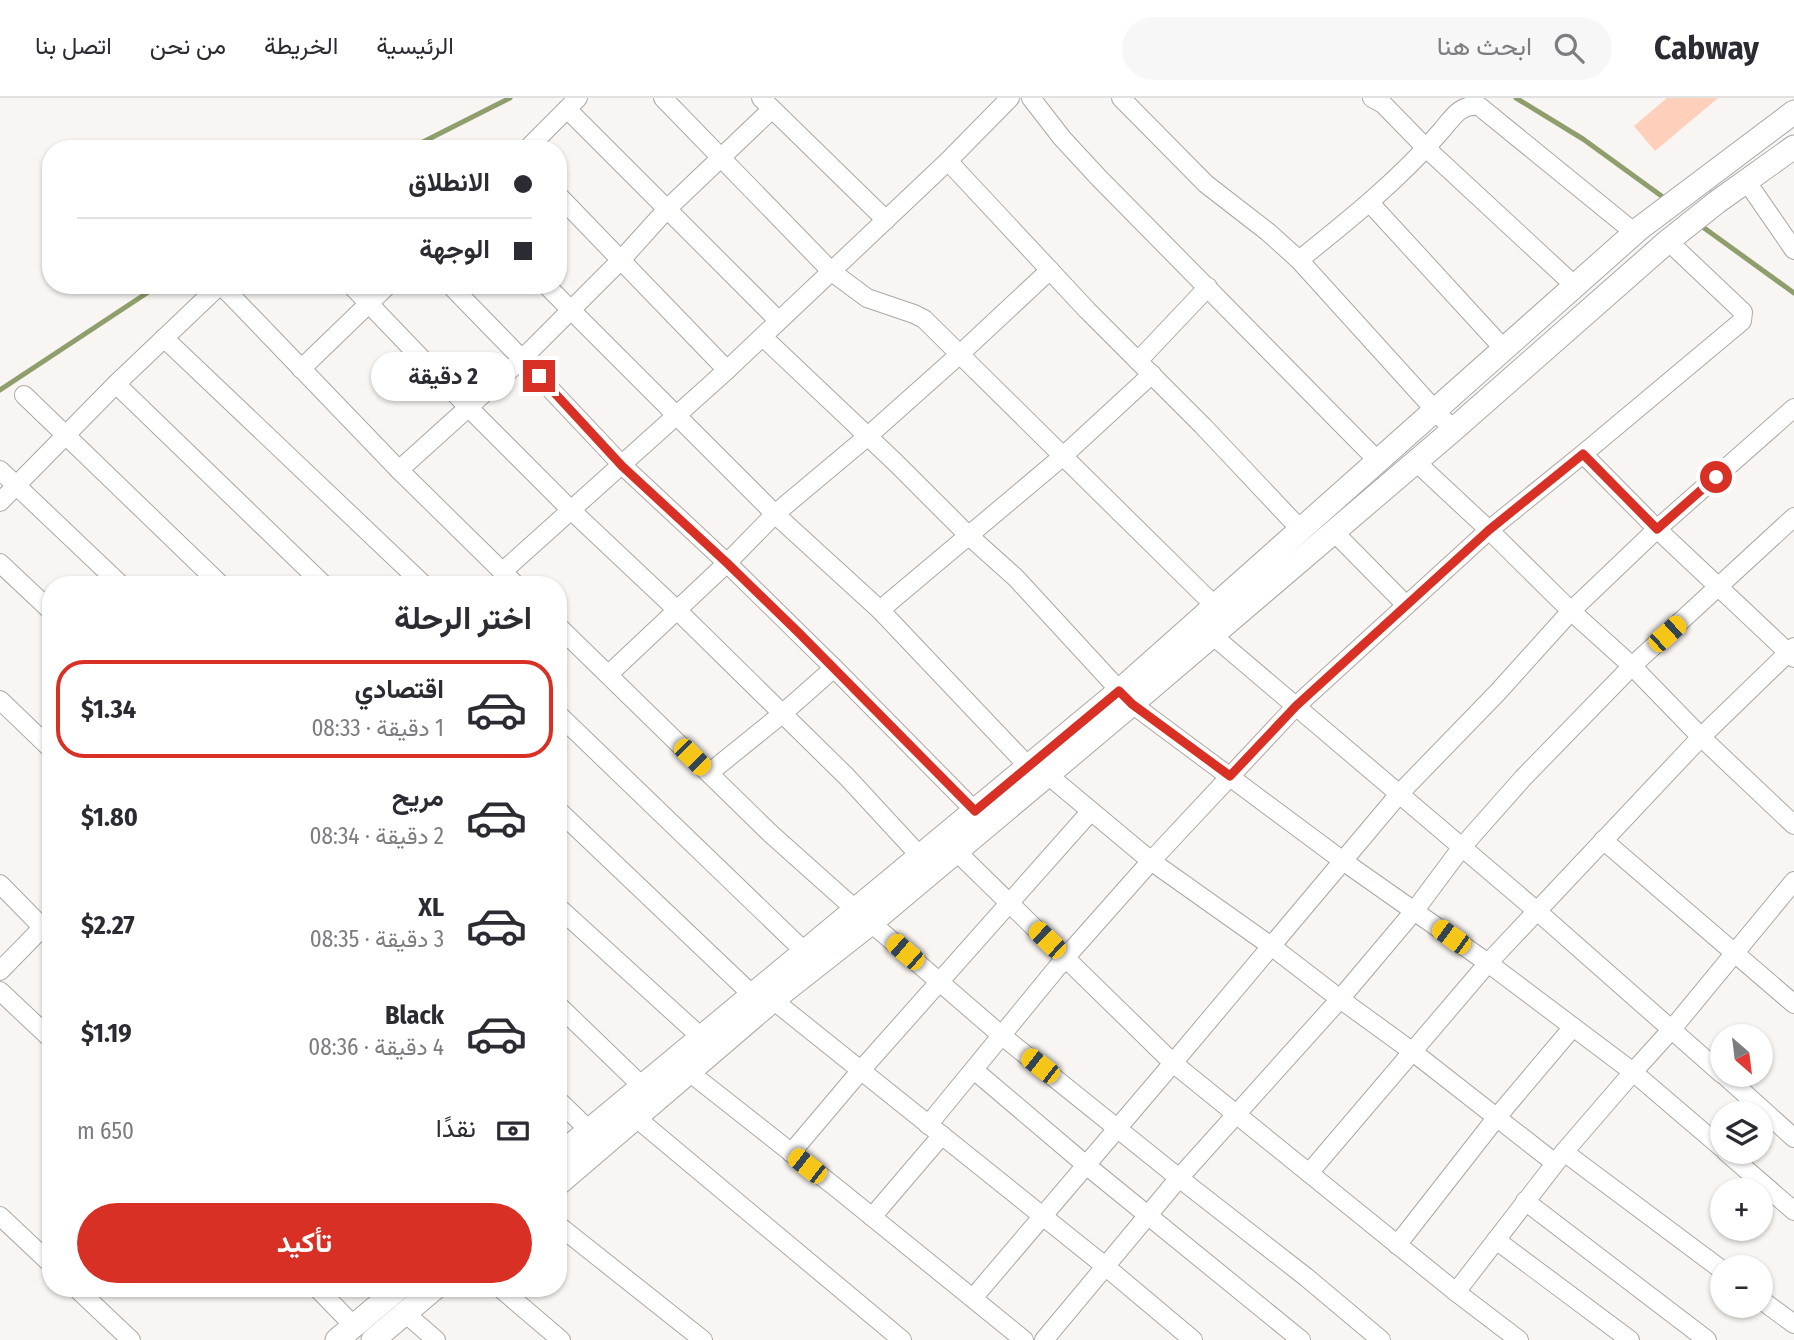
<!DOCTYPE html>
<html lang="ar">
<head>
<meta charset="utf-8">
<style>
  :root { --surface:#fff; --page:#f7f7f7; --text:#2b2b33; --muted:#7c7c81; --line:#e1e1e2; --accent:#d93025 }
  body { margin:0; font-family:"Fira Sans Condensed",Vazirmatn,sans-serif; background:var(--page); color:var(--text); direction:rtl; height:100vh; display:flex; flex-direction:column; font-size:26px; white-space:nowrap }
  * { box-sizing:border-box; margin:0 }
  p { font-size:23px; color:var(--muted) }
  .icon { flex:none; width:38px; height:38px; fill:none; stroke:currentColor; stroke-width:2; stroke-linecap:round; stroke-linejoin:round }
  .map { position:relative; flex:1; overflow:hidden; direction:ltr }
  .details { position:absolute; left:42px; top:478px; width:525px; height:721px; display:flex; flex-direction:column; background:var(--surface); border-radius:28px; box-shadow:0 2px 5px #0004; direction:rtl }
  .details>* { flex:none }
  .hud { position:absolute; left:42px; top:42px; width:525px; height:154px; border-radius:28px; box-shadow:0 2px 5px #0004; direction:rtl; display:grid; align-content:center; height:154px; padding:0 35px; background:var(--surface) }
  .needle { width:46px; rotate:152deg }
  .buttons { position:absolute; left:1710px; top:926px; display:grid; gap:14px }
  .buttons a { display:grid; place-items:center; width:63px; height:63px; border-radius:50%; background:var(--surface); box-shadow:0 2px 5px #0004; font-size:35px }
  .end { position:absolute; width:32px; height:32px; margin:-16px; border:9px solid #d93025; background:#fff; box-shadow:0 0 0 4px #fff }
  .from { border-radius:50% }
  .bubble { position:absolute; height:49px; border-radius:24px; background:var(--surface); box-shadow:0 2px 5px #0004; font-size:23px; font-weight:700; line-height:49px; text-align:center; direction:rtl }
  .car { position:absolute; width:21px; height:42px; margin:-21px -10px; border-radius:9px; box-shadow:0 0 5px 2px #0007; background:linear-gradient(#f5c518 24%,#345 0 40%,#f5c518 0 76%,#345 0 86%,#f5c518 0) }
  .hud b { display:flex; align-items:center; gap:24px; height:66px; font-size:26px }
  .hud b+b { border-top:2px solid var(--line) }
  .hud i { width:18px; height:18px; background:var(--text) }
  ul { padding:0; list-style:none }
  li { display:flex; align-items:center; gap:21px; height:98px; margin:0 14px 10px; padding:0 21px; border:4px solid transparent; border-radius:28px }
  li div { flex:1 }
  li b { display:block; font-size:26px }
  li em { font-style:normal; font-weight:700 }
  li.selected { border-color:var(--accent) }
  li>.icon { width:63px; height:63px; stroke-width:1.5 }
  h2 { padding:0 35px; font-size:32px; line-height:84px }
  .pay { display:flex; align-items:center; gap:18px; height:77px; padding:0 35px; font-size:26px }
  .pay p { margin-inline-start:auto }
  .action { display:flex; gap:14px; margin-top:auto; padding:14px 35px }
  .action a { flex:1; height:80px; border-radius:42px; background:var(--accent); color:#fff; font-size:28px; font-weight:700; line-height:80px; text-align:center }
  header { display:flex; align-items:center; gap:42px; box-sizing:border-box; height:98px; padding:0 35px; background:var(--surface); border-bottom:2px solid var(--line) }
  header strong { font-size:33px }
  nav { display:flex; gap:38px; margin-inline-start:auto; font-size:24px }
  .search { width:490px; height:63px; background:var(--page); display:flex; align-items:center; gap:18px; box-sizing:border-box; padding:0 24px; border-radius:38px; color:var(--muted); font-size:26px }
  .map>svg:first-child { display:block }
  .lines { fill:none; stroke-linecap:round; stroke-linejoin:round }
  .stream { stroke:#8e9e6c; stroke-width:5 }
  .building { fill:#fed0bc }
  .minor-casing { stroke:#aba8a5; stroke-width:20 }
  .major-casing { stroke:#aba8a5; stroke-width:25 }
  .minor { stroke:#fff; stroke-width:18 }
  .major { stroke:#fff; stroke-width:23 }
  .route { stroke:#d93025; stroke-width:9 }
</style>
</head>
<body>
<header>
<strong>Cabway</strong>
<div class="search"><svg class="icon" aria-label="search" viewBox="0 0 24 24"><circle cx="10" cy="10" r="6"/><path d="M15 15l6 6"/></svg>ابحث هنا</div>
<nav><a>الرئيسية</a><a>الخريطة</a><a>من نحن</a><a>اتصل بنا</a></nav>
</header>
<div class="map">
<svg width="1794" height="1242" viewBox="0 0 1794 1242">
  <rect width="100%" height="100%" fill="#f8f5f2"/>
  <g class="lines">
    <g class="stream">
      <path d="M1516,0L1583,41L1667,102"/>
      <path d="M409,51L510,0"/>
      <path d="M1700,127L1794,195"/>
      <path d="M0,292L159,187"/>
    </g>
  </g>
  <path class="building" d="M1667,0H1718L1655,53L1634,28Z"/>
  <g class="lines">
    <defs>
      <g id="minor">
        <path d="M663,0L832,174L867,200L914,216L924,221L1215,508"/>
        <path d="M761,0L886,122"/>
        <path d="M1031,0L1062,40L1099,80L1378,363"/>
        <path d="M1121,0L1206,86L1268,134L1299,162L1453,332"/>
        <path d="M1372,0L1383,6L1426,50L1575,188"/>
        <path d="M567,11L778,222"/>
        <path d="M527,51L578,0"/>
        <path d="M948,63L1087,212L1203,328L1301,432"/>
        <path d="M1747,84L1794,152"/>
        <path d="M558,97L727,272"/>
        <path d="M1370,105L1504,251"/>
        <path d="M1299,162C1349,122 1399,82 1442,32C1453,19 1460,6 1479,8L1635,135"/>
        <path d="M221,187L399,372L515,486"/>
        <path d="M351,187L469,310L572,413L676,511L847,679L920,758"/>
        <path d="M450,187L522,261L622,367L727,465L834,570L975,713"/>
        <path d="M546,187L775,416L880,512L1028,668"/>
        <path d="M763,239L896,365L968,437L1016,480L1132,606L1343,763L1488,865L1633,974L1722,1050"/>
        <path d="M164,240L423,486"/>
        <path d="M1138,263L1208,189"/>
        <path d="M301,271L388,187"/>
        <path d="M116,286L323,486"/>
        <path d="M24,297L220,486"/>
        <path d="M1583,356L1657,431L1794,560"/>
        <path d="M1415,363L1489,432L1571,513L1632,568L1701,639L1794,727"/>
        <path d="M0,372L120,486"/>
        <path d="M399,372L522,261L621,162L667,111L772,11"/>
        <path d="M0,404L116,286L220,187"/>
        <path d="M1333,433L1406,507"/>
        <path d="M0,465L51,513"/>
        <path d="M502,474L727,272L948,63L1010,0"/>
        <path d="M880,512L1062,359L1152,276"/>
        <path d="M558,528L771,736L855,811L1001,937L1179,1080L1306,1179L1381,1242"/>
        <path d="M1212,537L1537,813L1722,976"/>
        <path d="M609,576L727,465L775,416L868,338L960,256L1050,172"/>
        <path d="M0,602L51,651"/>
        <path d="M558,616L804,853"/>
        <path d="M709,675L782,616L834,570"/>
        <path d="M1048,677L1151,763L1271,848L1340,901L1413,954L1555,1065"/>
        <path d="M558,712L761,905"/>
        <path d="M1603,742L1794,906"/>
        <path d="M957,754L1173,965L1456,1194L1519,1242"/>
        <path d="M0,786L51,838"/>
        <path d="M558,809L701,939"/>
        <path d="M0,873L42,830"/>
        <path d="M0,893L51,941"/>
        <path d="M773,902L1105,1168L1193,1242"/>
        <path d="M558,907L642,988"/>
        <path d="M974,972L1086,1067L1301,1242"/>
        <path d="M689,974L839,1092L1024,1242"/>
        <path d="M1723,976L1794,1040"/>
        <path d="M558,1002L589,1032"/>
        <path d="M628,1013L902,1242"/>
        <path d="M928,1027L1065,860L1151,763L1296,608L1489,432L1583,356L1742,223L1743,214L1668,143"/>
        <path d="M1564,1054L1722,1172"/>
        <path d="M1726,1054L1794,1113"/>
        <path d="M791,1055L862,971L1091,713"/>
        <path d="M1309,1075L1488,865L1701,639L1794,549"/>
        <path d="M1525,1103L1707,1242"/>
        <path d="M0,1118L51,1166"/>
        <path d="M872,1119L942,1037"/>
        <path d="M558,1127L703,1242"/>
        <path d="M1496,1142L1630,1242"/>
        <path d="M1397,1147L1497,1019L1573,929"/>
        <path d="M76,1190L131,1242"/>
        <path d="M317,1190L354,1228"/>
        <path d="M500,1190L561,1242"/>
        <path d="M1456,1194L1564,1054L1633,974L1672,931L1794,783"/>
        <path d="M973,1200L1173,965L1400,695L1498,594L1571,513L1657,431L1794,310"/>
        <path d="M1760,1201L1794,1226"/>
        <path d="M405,1215L436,1242"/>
        <path d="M1044,1242L1179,1080L1340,901L1415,812L1462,749L1523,680L1632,568L1794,419"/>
      </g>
      <g id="major">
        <path d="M558,1058L1119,593L1640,130L1794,14"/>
        <path d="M558,1086L773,902L871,825L1132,606L1453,332L1668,143L1717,104L1794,49"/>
        <path d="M337,1242L399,1190"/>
        <path d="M373,1242L435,1190"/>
      </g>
    </defs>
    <use href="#minor" class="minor-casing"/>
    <use href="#major" class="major-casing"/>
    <use href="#minor" class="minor"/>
    <use href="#major" class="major"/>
  </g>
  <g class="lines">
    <path class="route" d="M539,278L622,368L727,465L799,535L975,713L1119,593L1132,606L1230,678L1296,608L1489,432L1583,356L1657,431L1716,379"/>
  </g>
</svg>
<div class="buttons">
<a><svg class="needle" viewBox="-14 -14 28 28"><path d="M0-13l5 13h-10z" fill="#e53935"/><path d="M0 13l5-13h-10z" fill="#7c7c81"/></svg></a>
<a><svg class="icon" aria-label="layers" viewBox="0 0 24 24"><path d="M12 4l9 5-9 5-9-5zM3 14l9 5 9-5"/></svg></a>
<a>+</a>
<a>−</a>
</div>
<i class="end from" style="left:1716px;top:379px"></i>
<i class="end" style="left:539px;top:278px"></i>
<div class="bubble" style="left:371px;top:254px;width:144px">2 دقيقة</div>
<i class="car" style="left:1667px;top:536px;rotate:48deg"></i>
<i class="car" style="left:692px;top:659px;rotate:135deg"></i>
<i class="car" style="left:1451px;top:839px;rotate:306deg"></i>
<i class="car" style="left:1047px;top:842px;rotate:314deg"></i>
<i class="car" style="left:905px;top:854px;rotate:311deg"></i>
<i class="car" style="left:1040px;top:968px;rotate:308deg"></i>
<i class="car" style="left:807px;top:1068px;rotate:308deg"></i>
<div class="hud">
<b><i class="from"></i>الانطلاق</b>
<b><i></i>الوجهة</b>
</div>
<section class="details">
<h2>اختر الرحلة</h2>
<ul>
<li class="selected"><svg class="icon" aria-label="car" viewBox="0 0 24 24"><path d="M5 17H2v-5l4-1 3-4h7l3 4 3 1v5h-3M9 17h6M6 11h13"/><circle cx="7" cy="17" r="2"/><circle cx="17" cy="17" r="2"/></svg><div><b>اقتصادي</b><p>1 دقيقة · 08:33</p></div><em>$1.34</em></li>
<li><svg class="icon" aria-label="car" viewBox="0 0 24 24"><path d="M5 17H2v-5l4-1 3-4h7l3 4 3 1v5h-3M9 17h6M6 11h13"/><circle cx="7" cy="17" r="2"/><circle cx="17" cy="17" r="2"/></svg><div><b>مريح</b><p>2 دقيقة · 08:34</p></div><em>$1.80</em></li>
<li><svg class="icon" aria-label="car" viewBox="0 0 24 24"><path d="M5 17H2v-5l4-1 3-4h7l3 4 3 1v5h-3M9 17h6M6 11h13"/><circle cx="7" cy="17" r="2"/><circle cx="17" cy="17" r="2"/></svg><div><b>XL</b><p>3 دقيقة · 08:35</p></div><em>$2.27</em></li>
<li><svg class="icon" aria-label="car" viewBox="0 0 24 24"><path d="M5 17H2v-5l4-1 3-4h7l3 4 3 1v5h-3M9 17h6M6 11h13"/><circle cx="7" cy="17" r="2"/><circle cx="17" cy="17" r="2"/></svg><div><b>Black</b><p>4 دقيقة · 08:36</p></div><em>$1.19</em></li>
</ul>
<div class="pay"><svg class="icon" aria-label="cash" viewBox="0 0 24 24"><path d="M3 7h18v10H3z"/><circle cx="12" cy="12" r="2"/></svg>نقدًا<p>650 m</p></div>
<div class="action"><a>تأكيد</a></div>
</section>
</div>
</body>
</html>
